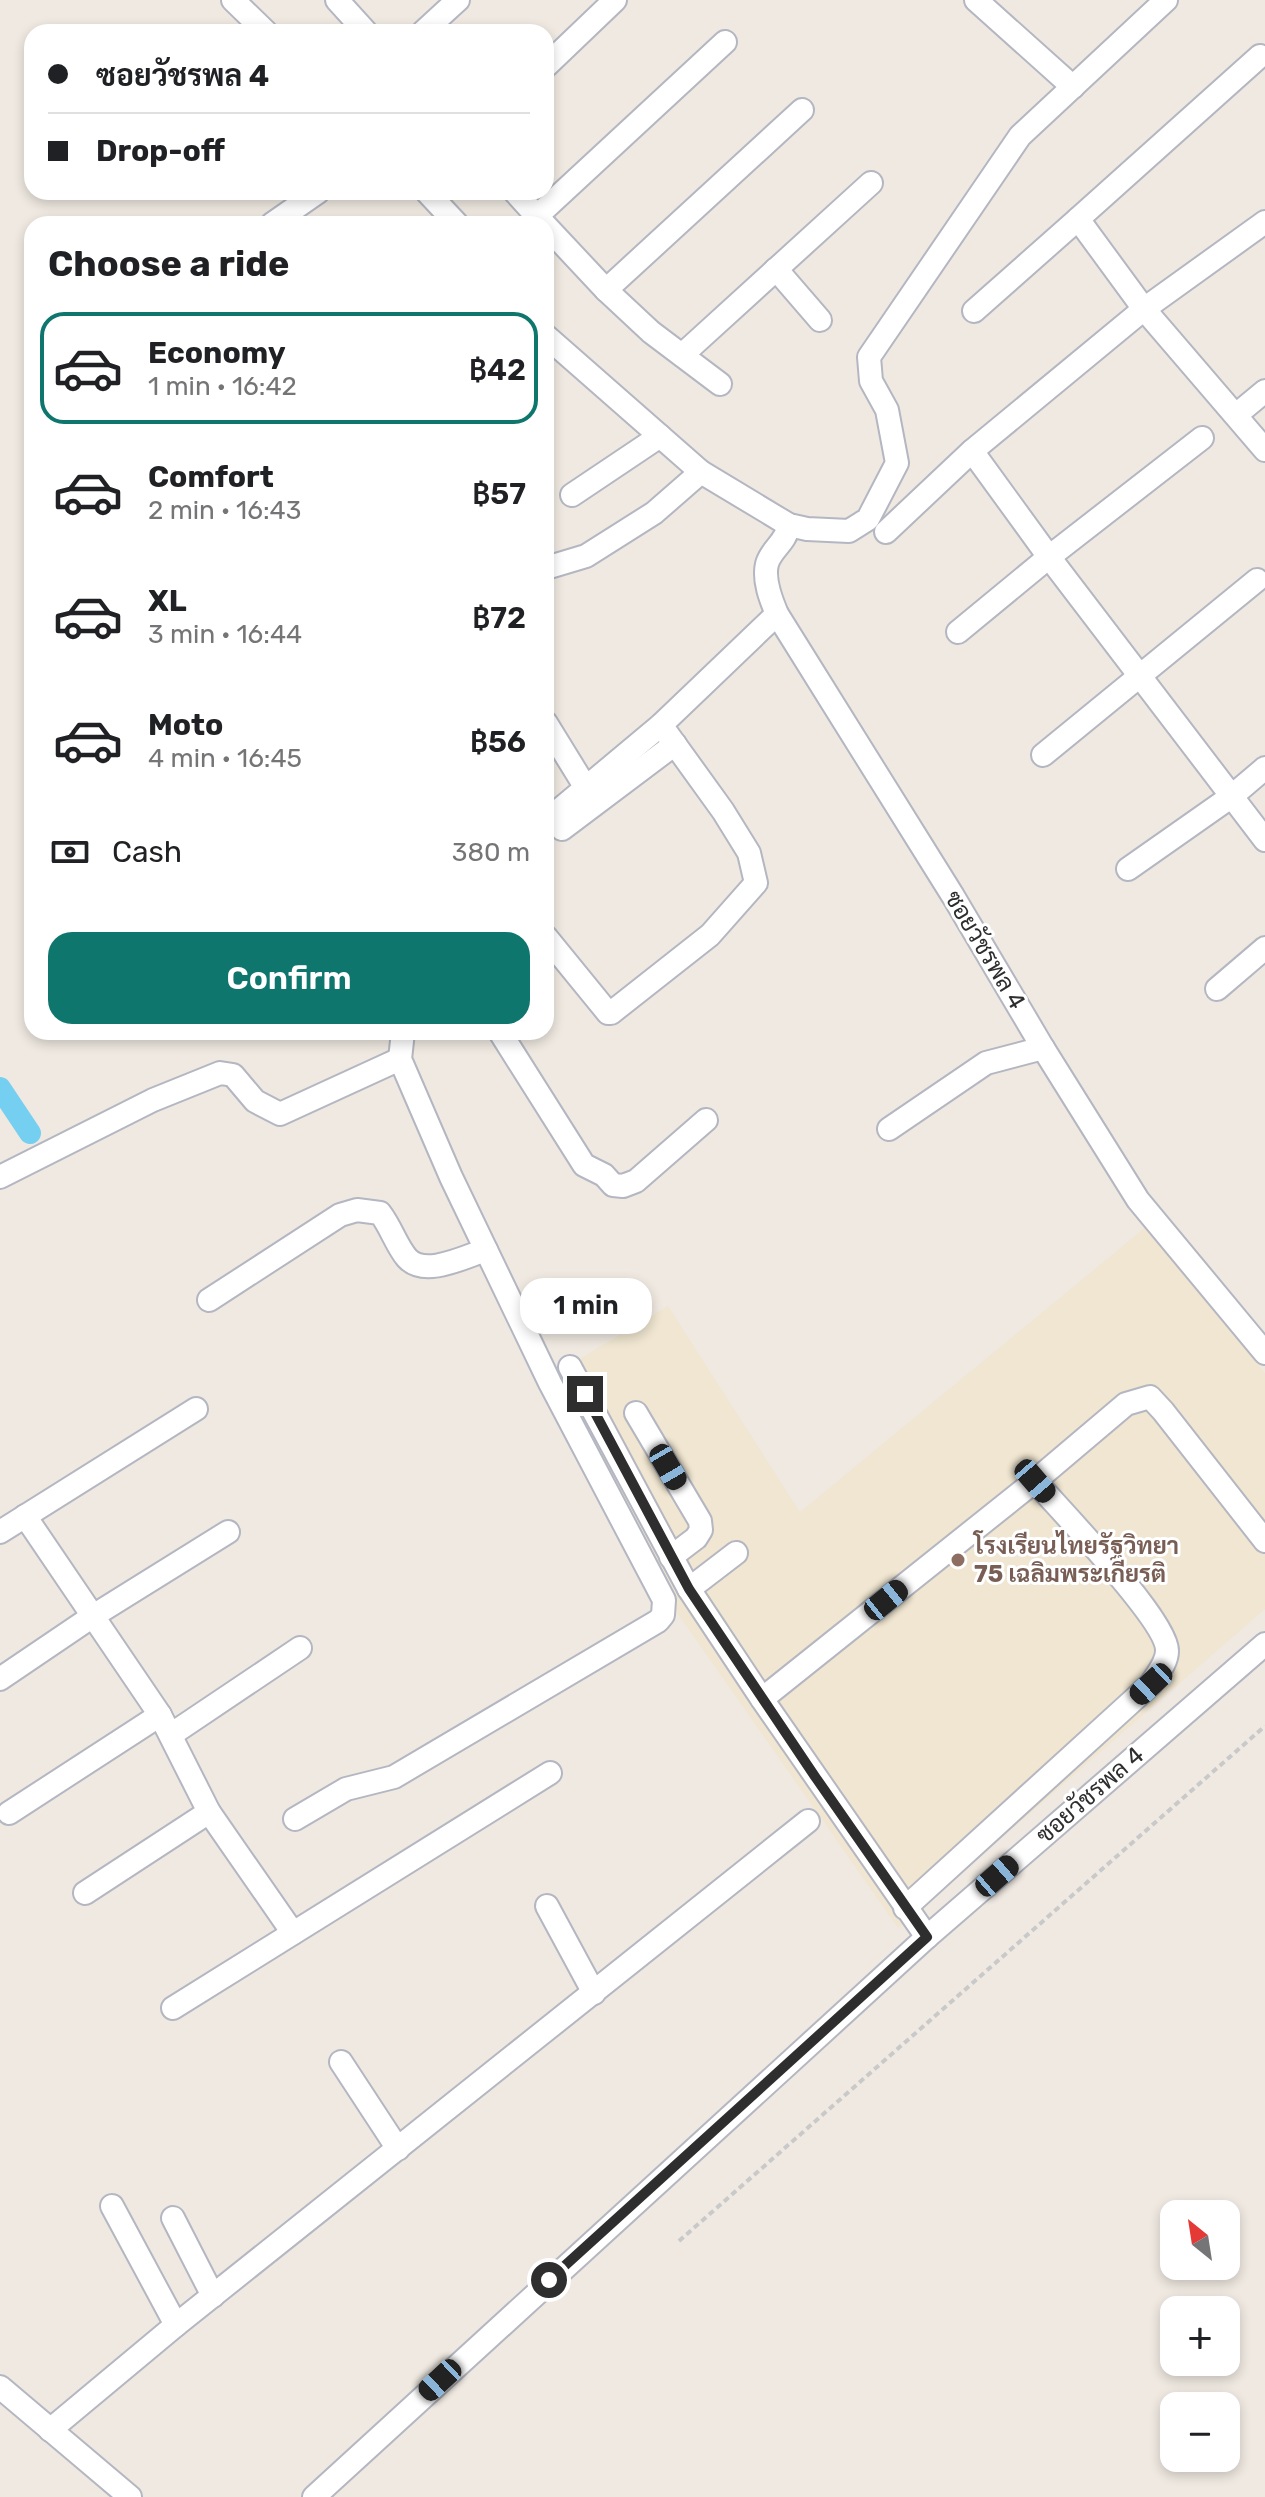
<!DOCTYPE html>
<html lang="en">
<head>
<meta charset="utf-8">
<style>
  :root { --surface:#fff; --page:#f2f2f2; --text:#202124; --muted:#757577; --line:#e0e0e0; --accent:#0f766e }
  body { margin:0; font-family:Rubik,Sarabun,sans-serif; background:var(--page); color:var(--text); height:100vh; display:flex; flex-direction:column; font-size:30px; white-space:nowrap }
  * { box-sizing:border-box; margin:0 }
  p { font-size:26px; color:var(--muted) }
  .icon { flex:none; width:44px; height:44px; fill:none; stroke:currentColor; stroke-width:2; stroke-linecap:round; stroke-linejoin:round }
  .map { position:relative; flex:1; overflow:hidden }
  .side { position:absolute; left:24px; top:216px; width:530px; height:824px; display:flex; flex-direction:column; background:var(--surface); border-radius:24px; box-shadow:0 4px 12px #0003 }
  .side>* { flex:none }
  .hud { position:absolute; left:24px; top:24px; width:530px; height:176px; border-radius:24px; box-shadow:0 4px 12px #0003; display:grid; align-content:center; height:176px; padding:0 24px; background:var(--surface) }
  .needle { width:52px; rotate:330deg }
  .buttons { position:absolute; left:1160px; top:2200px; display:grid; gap:16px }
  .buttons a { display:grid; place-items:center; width:80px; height:80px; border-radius:16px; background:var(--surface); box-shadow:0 4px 12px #0003; font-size:40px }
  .end { position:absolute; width:36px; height:36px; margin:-18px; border:10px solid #2e2e2e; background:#fff; box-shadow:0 0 0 4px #fff }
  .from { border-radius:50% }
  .bubble { position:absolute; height:56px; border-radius:24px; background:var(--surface); box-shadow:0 4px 12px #0003; font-size:26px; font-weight:600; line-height:56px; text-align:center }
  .car { position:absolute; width:24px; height:48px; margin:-24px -12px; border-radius:10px; box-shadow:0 0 6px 2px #0007; background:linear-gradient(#222 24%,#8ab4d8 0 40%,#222 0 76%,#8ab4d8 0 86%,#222 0) }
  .hud b { display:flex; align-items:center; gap:28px; height:76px; font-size:30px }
  .hud b+b { border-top:2px solid var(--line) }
  .hud i { width:20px; height:20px; background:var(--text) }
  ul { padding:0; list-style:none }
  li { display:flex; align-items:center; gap:24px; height:112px; margin:0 16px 12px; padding:0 8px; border:4px solid transparent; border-radius:24px }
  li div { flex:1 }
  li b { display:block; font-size:30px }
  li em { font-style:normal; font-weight:600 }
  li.current { border-color:var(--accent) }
  li>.icon { width:72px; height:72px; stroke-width:1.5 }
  h2 { padding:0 24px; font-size:36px; line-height:96px }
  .pay { display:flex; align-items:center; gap:20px; height:88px; padding:0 24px; font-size:30px }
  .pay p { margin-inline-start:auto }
  .primary-button { display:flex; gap:16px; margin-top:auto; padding:16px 24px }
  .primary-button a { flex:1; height:92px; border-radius:24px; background:var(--accent); color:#fff; font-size:32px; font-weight:600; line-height:92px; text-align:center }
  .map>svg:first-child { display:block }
  .education { fill:#f0e6d1 }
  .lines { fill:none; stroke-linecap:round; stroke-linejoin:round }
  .canal { stroke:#75cff0; stroke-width:22 }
  .minor-casing { stroke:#b4b7c1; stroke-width:26 }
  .path { stroke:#c9c9c9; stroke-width:4; stroke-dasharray:6 4; stroke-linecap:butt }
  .minor { stroke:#fff; stroke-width:22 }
  .route { stroke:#2e2e2e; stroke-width:10 }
  .education-dot { fill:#8d6e63; stroke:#fff; stroke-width:3 }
  .labels { text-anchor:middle; stroke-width:6; stroke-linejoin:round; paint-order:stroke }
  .street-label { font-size:24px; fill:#2e2e2e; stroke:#fff }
  .education-label { font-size:24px; font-weight:bold; fill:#785e54; stroke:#fff; text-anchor:start }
</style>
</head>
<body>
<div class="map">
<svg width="1265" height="2497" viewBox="0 0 1265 2497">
  <rect width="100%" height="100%" fill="#efe9e1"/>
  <path class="education" d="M1147,1226L1265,1373V1609L898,1928L678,1614L554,1374L668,1306L800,1512Z"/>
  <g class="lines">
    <path class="canal" d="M0,1088L30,1133"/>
    <defs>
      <g id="minor">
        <path d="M233,0L266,32"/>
        <path d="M337,0L366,32"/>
        <path d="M976,0L1073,87"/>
        <path d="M423,32L458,0"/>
        <path d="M1260,56L1078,219L1144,309L1265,450"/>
        <path d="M546,66L615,0"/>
        <path d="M427,192L457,224"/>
        <path d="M515,192L544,224"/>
        <path d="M537,216L725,42"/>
        <path d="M1265,222L1144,309L972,451L1049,557L1265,840"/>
        <path d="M272,224L318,192"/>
        <path d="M546,226L606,290L651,332L720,384"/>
        <path d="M776,269L820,320"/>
        <path d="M606,290L802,110"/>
        <path d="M974,311L1078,219"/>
        <path d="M546,336L701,472L789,525L807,529L849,531L868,519L897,463L887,410L871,381L869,357L1020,136L1166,0"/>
        <path d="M682,355L871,183"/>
        <path d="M1236,415L1265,391"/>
        <path d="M572,495L660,436"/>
        <path d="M789,525C786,543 771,549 767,564C763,580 771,600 777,614L953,896L1043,1048L1138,1200L1265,1353"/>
        <path d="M886,532L972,451"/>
        <path d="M546,568L586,556L654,513L701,472"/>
        <path d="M958,632L1049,557L1202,438"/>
        <path d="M546,723L586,788"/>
        <path d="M1043,755L1257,580"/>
        <path d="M546,821L661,725L777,614"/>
        <path d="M562,829L675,744"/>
        <path d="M1128,869L1232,796L1265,768"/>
        <path d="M546,937L608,1013H611L710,935L756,883L749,853L723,811L661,725"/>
        <path d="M1217,989L1265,948"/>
        <path d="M500,1032L584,1165L604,1175L613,1185L623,1186L636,1181L706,1120"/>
        <path d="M889,1129L986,1063L1043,1048"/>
        <path d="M0,1177L153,1100L220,1073L233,1075L255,1101L280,1114L400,1059"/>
        <path d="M209,1300L340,1215L357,1210L380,1213C391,1227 396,1245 407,1258C425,1278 466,1256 486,1250"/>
        <path d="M570,1367L689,1589L762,1699L927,1937"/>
        <path d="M636,1413L700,1521L701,1530L696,1538L671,1557"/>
        <path d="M25,1516L160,1715L209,1812L293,1933"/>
        <path d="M0,1532L196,1409"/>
        <path d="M689,1589L736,1553"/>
        <path d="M0,1679L93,1616L228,1532"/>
        <path d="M762,1699L1035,1481L1126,1404L1150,1397L1163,1411L1265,1541"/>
        <path d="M172,1734L300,1648"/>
        <path d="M9,1813L160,1715"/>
        <path d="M295,1819L346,1789L394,1777L658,1621L663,1615L664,1600L550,1383L451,1177L400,1059L403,1032"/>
        <path d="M85,1893L209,1812"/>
        <path d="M547,1906L594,1993"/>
        <path d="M905,1908L1151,1684C1157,1674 1167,1663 1167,1651C1168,1621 1059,1509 1035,1481"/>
        <path d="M173,2008L550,1773"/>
        <path d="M341,2062L398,2149"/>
        <path d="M112,2206L176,2325"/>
        <path d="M173,2218L213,2296"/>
        <path d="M0,2387L130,2497"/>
        <path d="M50,2430L176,2325L808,1821"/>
        <path d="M314,2497L927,1937L1265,1644"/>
      </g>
    </defs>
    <use href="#minor" class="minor-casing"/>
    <path class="path" d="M679,2241L1265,1726"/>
    <use href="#minor" class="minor"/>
  </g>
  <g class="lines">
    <path class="route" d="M549,2280L927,1937L816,1778L689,1589L585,1394"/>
  </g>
  <circle class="education-dot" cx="958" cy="1560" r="8"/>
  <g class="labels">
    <g class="street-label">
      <text transform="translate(985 950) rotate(59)" y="8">ซอยวัชรพล 4</text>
      <text transform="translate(1090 1795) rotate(-41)" y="8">ซอยวัชรพล 4</text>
    </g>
    <g class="education-label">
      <text x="974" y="1554">โรงเรียนไทยรัฐวิทยา<tspan x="974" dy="28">75 เฉลิมพระเกียรติ</tspan></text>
    </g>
  </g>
</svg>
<div class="buttons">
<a><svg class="needle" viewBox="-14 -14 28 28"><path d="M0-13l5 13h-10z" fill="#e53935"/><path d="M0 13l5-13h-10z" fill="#757577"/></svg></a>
<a>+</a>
<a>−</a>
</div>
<i class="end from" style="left:549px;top:2280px"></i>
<i class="end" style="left:585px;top:1394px"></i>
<div class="bubble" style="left:520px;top:1278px;width:132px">1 min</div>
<i class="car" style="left:668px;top:1467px;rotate:150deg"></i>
<i class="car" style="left:1035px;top:1481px;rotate:139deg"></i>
<i class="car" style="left:886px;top:1600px;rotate:51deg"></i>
<i class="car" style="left:1151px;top:1684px;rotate:227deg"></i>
<i class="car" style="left:997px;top:1876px;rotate:49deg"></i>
<i class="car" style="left:440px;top:2380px;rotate:227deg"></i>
<div class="hud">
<b><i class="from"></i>ซอยวัชรพล 4</b>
<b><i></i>Drop-off</b>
</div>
<section class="side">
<h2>Choose a ride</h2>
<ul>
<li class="current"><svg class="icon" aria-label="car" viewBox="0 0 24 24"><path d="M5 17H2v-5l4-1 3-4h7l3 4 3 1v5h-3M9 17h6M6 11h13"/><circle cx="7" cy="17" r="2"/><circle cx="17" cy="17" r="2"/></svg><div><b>Economy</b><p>1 min · 16:42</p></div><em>฿42</em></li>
<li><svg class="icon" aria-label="car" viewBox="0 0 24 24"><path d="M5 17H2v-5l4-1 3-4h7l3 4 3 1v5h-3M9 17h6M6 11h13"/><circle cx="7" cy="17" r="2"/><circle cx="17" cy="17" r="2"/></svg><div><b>Comfort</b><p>2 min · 16:43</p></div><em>฿57</em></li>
<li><svg class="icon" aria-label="car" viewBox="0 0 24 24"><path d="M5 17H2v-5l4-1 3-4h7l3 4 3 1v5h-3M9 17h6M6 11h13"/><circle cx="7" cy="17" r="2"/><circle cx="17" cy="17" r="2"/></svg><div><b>XL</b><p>3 min · 16:44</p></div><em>฿72</em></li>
<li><svg class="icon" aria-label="car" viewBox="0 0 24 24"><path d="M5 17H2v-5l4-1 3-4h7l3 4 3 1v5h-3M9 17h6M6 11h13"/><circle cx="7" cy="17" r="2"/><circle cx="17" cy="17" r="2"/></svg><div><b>Moto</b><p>4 min · 16:45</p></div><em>฿56</em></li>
</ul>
<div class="pay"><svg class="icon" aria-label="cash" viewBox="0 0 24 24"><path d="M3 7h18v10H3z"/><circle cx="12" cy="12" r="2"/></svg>Cash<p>380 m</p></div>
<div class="primary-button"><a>Confirm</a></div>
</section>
</div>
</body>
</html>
